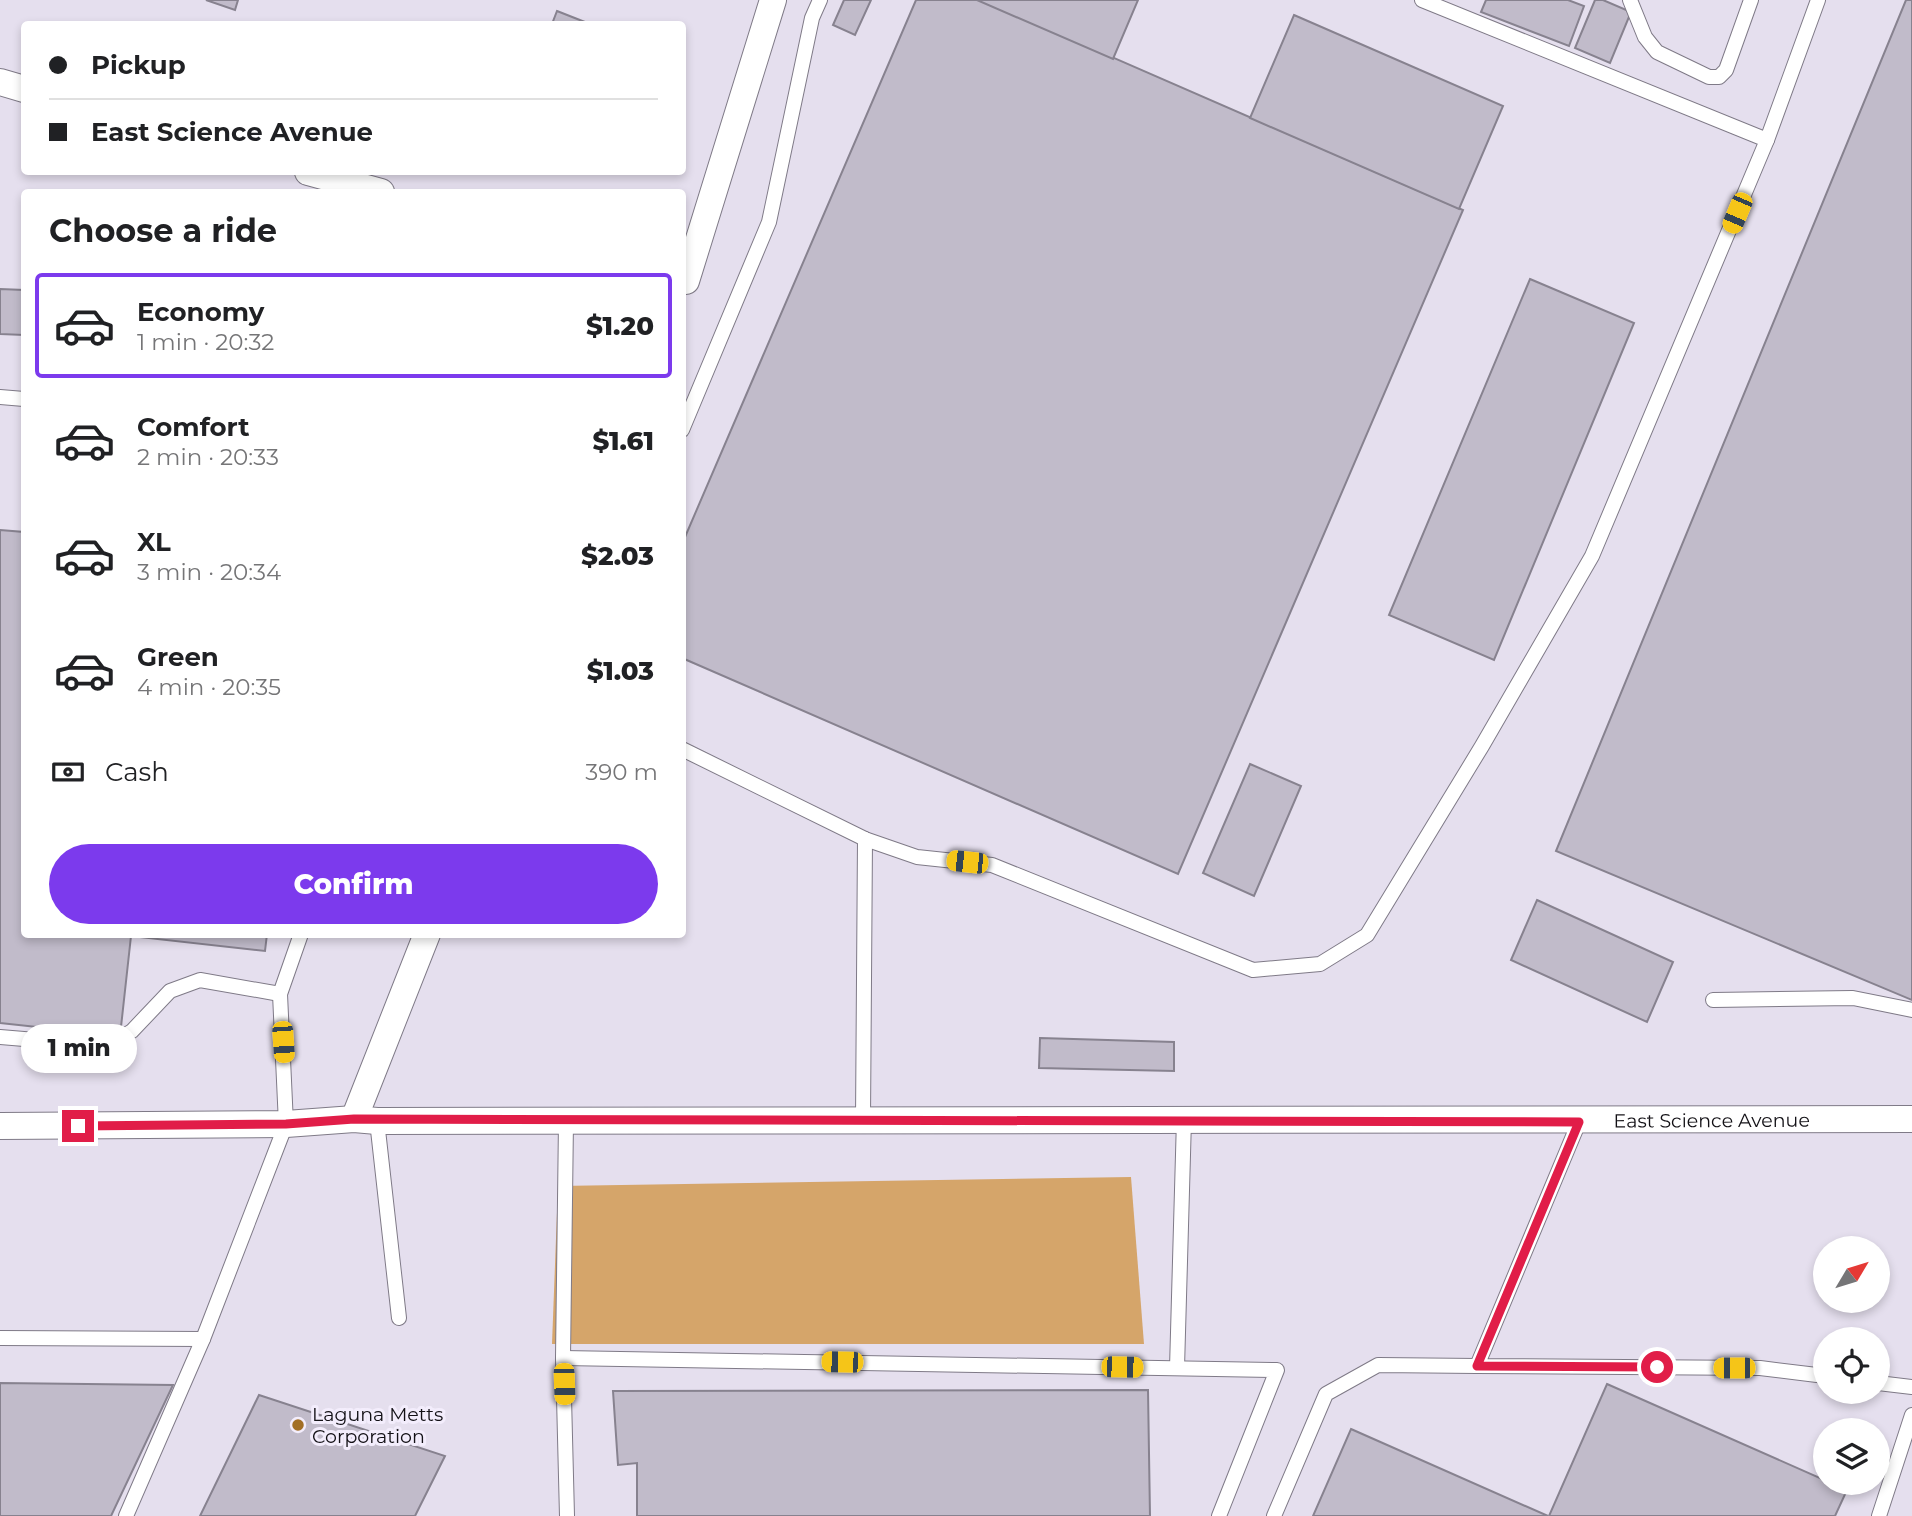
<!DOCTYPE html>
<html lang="en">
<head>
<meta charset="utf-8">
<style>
  :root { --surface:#fff; --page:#f6f6f6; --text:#202124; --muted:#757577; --line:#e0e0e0; --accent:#7c3aed }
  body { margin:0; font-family:Montserrat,sans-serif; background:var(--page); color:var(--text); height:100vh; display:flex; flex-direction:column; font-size:26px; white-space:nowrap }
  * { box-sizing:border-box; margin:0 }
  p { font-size:23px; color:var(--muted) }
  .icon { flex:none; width:38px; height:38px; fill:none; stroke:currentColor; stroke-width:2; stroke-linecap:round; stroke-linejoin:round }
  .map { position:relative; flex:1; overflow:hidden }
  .side { position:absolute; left:21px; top:189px; width:665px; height:749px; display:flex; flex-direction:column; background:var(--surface); border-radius:7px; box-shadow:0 4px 10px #0003 }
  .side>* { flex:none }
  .hud { position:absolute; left:21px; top:21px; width:665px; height:154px; border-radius:7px; box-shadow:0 4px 10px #0003; display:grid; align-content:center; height:154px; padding:0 28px; background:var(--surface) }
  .needle { width:46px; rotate:52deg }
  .controls { position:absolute; left:1813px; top:1236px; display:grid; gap:14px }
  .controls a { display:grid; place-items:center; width:77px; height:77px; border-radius:50%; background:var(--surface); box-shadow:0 4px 10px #0003; font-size:35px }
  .end { position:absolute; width:32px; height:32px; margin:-16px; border:9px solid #e11d48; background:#fff; box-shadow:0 0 0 4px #fff }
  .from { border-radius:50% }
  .bubble { position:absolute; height:49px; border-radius:24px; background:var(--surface); box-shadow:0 4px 10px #0003; font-size:23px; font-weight:800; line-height:49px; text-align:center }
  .car { position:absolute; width:21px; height:42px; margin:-21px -10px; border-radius:9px; box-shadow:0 0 5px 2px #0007; background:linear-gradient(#f5c518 24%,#345 0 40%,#f5c518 0 76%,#345 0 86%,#f5c518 0) }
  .hud b { display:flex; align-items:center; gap:24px; height:66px; font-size:26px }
  .hud b+b { border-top:2px solid var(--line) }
  .hud i { width:18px; height:18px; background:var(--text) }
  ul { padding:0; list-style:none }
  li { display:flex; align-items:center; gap:21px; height:105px; margin:0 14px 10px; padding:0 14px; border:4px solid transparent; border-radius:7px }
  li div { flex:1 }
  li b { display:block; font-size:26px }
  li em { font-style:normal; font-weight:800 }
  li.selected { border-color:var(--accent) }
  li>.icon { width:63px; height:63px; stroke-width:1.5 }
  h2 { padding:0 28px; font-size:32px; line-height:84px }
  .pay { display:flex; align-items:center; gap:18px; height:77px; padding:0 28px; font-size:26px }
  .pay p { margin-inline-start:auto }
  .primary-button { display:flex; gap:14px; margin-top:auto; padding:14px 28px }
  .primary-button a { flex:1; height:80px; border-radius:42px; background:var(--accent); color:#fff; font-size:28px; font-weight:800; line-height:80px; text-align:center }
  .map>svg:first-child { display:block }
  .green { fill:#d5a56a }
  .building { fill:#c1bbca; stroke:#87828f; stroke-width:2 }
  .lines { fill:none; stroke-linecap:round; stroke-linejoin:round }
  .service-casing { stroke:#7f7a87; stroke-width:16 }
  .minor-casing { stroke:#7f7a87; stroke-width:28 }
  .service { stroke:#fff; stroke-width:14 }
  .minor { stroke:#fff; stroke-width:26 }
  .route { stroke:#e11d48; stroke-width:9 }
  .poi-dot { fill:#a26f26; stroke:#f3edfc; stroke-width:2.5 }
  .labels { text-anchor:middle; stroke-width:6; stroke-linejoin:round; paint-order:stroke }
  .street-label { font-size:19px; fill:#121015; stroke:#f3edfc }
  .poi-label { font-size:19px; fill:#121015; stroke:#f3edfc; text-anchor:start }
</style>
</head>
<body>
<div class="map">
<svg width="1912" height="1516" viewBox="0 0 1912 1516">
  <rect width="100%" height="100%" fill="#e5dfee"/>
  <path class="green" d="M1131,1177L1144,1344H552L558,1186Z"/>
  <g class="building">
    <path d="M206,0H238L235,10Z"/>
    <path d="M844,0H871L855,35L833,25Z"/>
    <path d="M916,0H981L1463,210L1178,874L682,658V544Z"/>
    <path d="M977,0H1138L1113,59Z"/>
    <path d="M1486,0H1568L1584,6L1569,46L1481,12Z"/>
    <path d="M1595,0H1603L1631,12L1610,63L1575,48Z"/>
    <path d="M1906,0H1912V1000L1556,851Z"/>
    <path d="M557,11L590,24H552Z"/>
    <path d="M1294,15L1503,106L1459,209L1250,118Z"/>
    <path d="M1530,279L1634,323L1494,660L1389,615Z"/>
    <path d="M0,289L24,290V335L0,334Z"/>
    <path d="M0,530L24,532V934H267L265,951L131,936L120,1036L0,1023Z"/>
    <path d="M1250,764L1301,786L1254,896L1203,873Z"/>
    <path d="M1537,900L1673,962L1647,1022L1511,960Z"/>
    <path d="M1040,1038L1174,1042V1071L1039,1068Z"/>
    <path d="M0,1383L173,1385L111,1516H0Z"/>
    <path d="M1607,1384L1847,1490L1835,1516H1549Z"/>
    <path d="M1148,1390L1150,1516H637V1463L618,1465L613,1391Z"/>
    <path d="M259,1395L445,1456L415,1516H200Z"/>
    <path d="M1351,1429L1548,1516H1313Z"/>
  </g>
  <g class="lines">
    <defs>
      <g id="service">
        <path d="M1630,0L1645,37L1657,52L1709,77H1719L1726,70L1751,0"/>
        <path d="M1767,140L1818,0"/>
        <path d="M0,397L24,399"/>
        <path d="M682,430L769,222L812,18L820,0"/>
        <path d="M682,749L865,839L917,857L992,865L1253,970L1320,964L1367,935L1482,746L1592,556L1767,140L1422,0"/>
        <path d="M1713,1000L1853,998L1912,1010"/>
        <path d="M0,1037L107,1046L132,1031L170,991L200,980L280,994"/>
        <path d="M863,1119L865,839"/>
        <path d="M377,1121L399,1318"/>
        <path d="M566,1121L563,1358L567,1516"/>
        <path d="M1579,1122L1477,1366L1760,1368L1825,1376"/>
        <path d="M0,1338L203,1339"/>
        <path d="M563,1358L1277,1370L1219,1516"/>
        <path d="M1177,1368L1184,1119"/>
        <path d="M1878,1383L1912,1387"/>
        <path d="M126,1516L203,1339L286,1124L280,994L301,934"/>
        <path d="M1274,1516L1326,1394L1378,1365L1477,1366"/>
        <path d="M1879,1516L1912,1415"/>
      </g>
      <g id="minor">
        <path d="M0,82L24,89"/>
        <path d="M308,172L381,192"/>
        <path d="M682,280L686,281L773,0"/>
        <path d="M354,1119L427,934"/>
        <path id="s1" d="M0,1126L286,1124L354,1119L377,1121C888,1120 1400,1123 1912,1119"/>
      </g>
    </defs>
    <use href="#service" class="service-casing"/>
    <use href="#minor" class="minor-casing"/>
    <use href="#service" class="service"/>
    <use href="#minor" class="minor"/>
  </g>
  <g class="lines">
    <path class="route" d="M78,1126L286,1124L354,1119L1579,1122L1477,1366L1657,1367"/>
  </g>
  <circle class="poi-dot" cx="298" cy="1425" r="7"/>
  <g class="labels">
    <g class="street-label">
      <text dy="7" stroke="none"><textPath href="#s1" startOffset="1712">East Science Avenue</textPath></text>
    </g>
    <g class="poi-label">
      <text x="312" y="1421">Laguna Metts<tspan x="312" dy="22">Corporation</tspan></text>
    </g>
  </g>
</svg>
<div class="controls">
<a><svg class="needle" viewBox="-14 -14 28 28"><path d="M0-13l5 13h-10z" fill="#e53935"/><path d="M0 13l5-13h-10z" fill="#757577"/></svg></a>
<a><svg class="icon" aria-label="locate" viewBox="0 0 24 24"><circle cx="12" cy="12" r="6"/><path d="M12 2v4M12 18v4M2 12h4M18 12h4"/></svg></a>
<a><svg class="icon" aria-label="layers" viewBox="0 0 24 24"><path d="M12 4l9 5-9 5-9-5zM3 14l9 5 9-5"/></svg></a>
</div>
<i class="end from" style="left:1657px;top:1367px"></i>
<i class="end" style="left:78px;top:1126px"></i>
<div class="bubble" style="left:21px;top:1024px;width:116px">1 min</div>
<i class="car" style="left:1737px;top:213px;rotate:203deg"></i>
<i class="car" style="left:967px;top:862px;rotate:276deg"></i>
<i class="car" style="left:283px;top:1042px;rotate:176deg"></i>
<i class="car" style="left:842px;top:1362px;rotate:271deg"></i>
<i class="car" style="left:1122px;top:1367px;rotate:91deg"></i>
<i class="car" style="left:1734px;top:1368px;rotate:270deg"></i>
<i class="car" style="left:564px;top:1384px;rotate:178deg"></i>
<div class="hud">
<b><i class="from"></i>Pickup</b>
<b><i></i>East Science Avenue</b>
</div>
<section class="side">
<h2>Choose a ride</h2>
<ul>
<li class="selected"><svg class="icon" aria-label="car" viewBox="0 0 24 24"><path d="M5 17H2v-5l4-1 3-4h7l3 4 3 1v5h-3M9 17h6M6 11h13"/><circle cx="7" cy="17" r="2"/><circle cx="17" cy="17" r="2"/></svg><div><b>Economy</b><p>1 min · 20:32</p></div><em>$1.20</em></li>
<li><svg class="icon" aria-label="car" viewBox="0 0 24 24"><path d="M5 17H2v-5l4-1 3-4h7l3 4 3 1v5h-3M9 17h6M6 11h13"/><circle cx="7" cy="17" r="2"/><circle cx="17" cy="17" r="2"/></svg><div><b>Comfort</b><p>2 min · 20:33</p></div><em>$1.61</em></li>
<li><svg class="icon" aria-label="car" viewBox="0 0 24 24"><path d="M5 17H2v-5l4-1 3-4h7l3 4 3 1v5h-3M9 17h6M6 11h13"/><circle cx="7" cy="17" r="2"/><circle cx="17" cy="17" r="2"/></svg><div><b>XL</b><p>3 min · 20:34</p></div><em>$2.03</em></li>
<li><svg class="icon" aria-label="car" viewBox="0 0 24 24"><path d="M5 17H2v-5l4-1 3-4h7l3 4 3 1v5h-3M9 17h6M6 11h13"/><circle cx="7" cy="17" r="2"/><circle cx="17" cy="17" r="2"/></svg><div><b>Green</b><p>4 min · 20:35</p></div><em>$1.03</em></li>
</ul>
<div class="pay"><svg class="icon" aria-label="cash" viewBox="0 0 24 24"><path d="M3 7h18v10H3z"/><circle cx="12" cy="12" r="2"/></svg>Cash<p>390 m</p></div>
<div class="primary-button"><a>Confirm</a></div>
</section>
</div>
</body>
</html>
